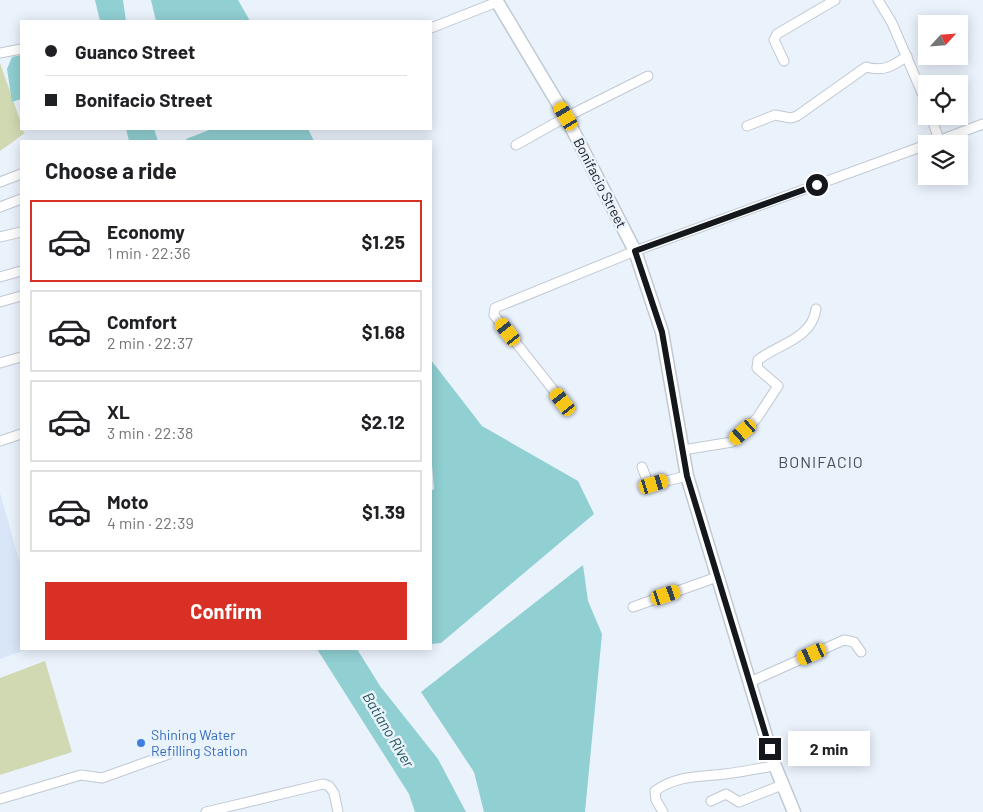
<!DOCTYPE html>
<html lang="en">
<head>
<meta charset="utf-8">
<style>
  :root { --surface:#fff; --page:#f2f2f2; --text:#202124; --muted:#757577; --line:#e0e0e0; --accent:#d93025 }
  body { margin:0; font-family:Barlow,sans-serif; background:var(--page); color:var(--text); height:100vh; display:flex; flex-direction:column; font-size:19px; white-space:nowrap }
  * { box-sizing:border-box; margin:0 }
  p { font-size:16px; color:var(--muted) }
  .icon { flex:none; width:28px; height:28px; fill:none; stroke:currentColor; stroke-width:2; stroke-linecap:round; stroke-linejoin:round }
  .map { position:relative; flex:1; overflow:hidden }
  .details { position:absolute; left:20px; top:140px; width:412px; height:510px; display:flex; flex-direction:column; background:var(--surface); border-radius:0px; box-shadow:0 2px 12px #0003 }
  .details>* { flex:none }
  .hud { position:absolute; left:20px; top:20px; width:412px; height:110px; border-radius:0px; box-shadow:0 2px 12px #0003; display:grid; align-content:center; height:110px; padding:0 25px; background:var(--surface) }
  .needle { width:32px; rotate:64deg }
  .fabs { position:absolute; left:918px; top:15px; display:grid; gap:10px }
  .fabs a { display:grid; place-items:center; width:50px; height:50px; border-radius:0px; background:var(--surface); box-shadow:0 2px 12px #0003; font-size:25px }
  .end { position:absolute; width:22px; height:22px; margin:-11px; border:6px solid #14171b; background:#fff; box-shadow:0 0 0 2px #fff }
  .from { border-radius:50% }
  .bubble { position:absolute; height:35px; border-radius:0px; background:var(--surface); box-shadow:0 2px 12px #0003; font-size:16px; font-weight:700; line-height:35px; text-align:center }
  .car { position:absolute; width:15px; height:30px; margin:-15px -8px; border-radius:6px; box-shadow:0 0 4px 1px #0007; background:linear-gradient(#f5c518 24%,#345 0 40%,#f5c518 0 76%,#345 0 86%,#f5c518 0) }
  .hud b { display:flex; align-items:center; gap:18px; height:48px; font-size:19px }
  .hud b+b { border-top:1px solid var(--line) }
  .hud i { width:12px; height:12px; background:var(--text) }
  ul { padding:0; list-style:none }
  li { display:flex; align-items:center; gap:15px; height:82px; margin:0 10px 8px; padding:0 15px; border:2px solid var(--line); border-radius:0px }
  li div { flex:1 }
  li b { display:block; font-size:19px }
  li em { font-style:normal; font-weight:700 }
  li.active { border-color:var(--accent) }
  li>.icon { width:45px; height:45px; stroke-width:1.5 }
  h2 { padding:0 25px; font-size:22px; line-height:60px }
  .action { display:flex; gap:10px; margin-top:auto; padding:10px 25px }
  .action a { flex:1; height:58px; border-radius:0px; background:var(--accent); color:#fff; font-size:20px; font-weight:700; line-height:58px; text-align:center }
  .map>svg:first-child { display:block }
  .built { fill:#d9e6f7 }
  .green { fill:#d0d9b2 }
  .water { fill:#90cfd2 }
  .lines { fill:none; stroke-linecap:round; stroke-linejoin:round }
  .street-casing { stroke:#c0c8d2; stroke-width:11 }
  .secondary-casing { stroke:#c0c8d2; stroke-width:15 }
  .street { stroke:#fff; stroke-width:9 }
  .secondary { stroke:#fff; stroke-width:12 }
  .route { stroke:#14171b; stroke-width:6 }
  .shop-dot { fill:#3f7fe0; stroke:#eaf2fc; stroke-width:2 }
  .labels { text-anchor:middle; stroke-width:5; stroke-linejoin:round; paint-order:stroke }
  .street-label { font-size:14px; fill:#14171b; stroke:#eaf2fc }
  .shop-label { font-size:14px; fill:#366cbe; stroke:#eaf2fc; text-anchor:start }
  .water-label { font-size:15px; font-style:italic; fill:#23595b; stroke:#eaf2fc }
  .quarter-label { font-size:16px; letter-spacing:1px; fill:#464d55; stroke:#eaf2fc }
</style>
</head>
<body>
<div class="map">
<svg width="983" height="812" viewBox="0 0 983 812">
  <rect width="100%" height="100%" fill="#eaf2fc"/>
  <path class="built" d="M0,493L21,567V649H27L0,659Z"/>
  <g class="green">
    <path d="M0,63L21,123V129L25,133L0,151Z"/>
    <path d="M45,661L72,752L0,775V678Z"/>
  </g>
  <g class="water">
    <path d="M95,0H123L126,21H100Z"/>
    <path d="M151,0H238L250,21H156Z"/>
    <path d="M21,55V99L12,102L7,69L12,57Z"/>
    <path d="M126,129H154L158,141H129Z"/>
    <path d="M212,129H308L314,141H187L186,139Z"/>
    <path d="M431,360L482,426L578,481L594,514L441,643L431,644V491L434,489L431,452Z"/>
    <path d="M583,565L588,601L602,634L585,812H484L474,772L421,692Z"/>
    <path d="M317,649H357L380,686L438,759L466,812H415L409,794Z"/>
  </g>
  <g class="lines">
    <defs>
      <g id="street">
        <path d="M878,0L892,23L926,102"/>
        <path d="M431,28L497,2"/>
        <path d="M0,53L21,49"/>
        <path d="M784,61L774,40L777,34L835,0"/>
        <path d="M931,116L939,140"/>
        <path d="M747,126L775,115L791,118L797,116L866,67C884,72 893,66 907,56"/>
        <path d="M930,144L983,124"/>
        <path d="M516,145L566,117L648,76"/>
        <path d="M0,182L21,174"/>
        <path d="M0,207L21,199"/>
        <path d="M0,237L21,232"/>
        <path d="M0,277L21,271"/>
        <path d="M0,302L21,296"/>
        <path d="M0,363L21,357"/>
        <path d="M563,402L494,315L495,308L635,251L926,145"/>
        <path d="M0,441L21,434"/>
        <path d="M683,450L732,442L757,418L778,386L757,368L758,360C778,344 812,339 816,309"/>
        <path d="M642,467L649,485L687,476"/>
        <path d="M633,607L717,577"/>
        <path d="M750,682L844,640L854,642L861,652"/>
        <path d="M0,799L81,775L102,778L169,754"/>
        <path d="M711,801L726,794L739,802L782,785"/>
        <path d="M206,812L323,784L329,786L334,793L338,812"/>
        <path d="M663,812L656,800L655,791C677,775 699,777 725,774C742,772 759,768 775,766"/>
      </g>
      <path id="secondary" d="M496,0L566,117L635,251L662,332L687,476L775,766L794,812"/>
    </defs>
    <use href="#street" class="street-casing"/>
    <use href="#secondary" class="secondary-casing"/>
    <use href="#street" class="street"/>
    <use href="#secondary" class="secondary"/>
  </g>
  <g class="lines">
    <path class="route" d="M770,749L687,476L662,332L635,251L817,185"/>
  </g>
  <circle class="shop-dot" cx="141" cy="743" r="5"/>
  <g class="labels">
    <g class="street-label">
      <text transform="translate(600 183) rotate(63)" y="5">Bonifacio Street</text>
    </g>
    <g class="shop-label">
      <text x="151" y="740">Shining Water<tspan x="151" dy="16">Refilling Station</tspan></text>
    </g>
    <g class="water-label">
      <text transform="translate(388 730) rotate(59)" y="5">Batiano River</text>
    </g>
    <g class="quarter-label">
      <text x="821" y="468">BONIFACIO</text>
    </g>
  </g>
</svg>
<div class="fabs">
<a><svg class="needle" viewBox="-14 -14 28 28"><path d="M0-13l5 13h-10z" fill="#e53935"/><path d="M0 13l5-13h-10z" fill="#757577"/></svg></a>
<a><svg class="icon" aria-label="locate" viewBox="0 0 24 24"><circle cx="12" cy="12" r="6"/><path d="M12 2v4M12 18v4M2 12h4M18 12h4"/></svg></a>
<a><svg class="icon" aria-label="layers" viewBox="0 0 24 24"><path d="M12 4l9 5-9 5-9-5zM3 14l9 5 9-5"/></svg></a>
</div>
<i class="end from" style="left:817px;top:185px"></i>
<i class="end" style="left:770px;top:749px"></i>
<div class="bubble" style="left:788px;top:731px;width:82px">2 min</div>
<i class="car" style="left:566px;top:116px;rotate:329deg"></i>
<i class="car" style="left:508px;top:332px;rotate:322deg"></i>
<i class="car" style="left:563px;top:402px;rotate:322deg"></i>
<i class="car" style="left:743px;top:432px;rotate:229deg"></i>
<i class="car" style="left:654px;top:484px;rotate:73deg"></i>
<i class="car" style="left:666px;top:595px;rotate:71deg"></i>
<i class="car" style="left:812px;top:654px;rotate:246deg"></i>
<div class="hud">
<b><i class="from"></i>Guanco Street</b>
<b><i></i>Bonifacio Street</b>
</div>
<section class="details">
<h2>Choose a ride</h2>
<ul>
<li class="active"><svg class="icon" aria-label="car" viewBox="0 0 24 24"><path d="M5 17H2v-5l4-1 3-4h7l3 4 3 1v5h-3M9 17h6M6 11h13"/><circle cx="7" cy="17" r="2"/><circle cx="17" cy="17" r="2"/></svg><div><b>Economy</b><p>1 min · 22:36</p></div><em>$1.25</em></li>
<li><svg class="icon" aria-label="car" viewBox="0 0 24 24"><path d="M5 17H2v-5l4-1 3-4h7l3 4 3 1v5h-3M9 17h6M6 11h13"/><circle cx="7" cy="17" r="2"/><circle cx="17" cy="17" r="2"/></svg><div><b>Comfort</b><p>2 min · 22:37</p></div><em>$1.68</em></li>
<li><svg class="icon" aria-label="car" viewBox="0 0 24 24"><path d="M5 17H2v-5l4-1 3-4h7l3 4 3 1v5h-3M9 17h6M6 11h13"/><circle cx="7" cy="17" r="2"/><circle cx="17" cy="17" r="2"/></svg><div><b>XL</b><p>3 min · 22:38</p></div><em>$2.12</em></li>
<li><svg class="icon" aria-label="car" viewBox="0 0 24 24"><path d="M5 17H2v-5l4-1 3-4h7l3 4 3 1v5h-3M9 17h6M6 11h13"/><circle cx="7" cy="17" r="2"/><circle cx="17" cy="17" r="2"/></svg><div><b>Moto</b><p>4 min · 22:39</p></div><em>$1.39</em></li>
</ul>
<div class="action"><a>Confirm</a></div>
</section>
</div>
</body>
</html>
